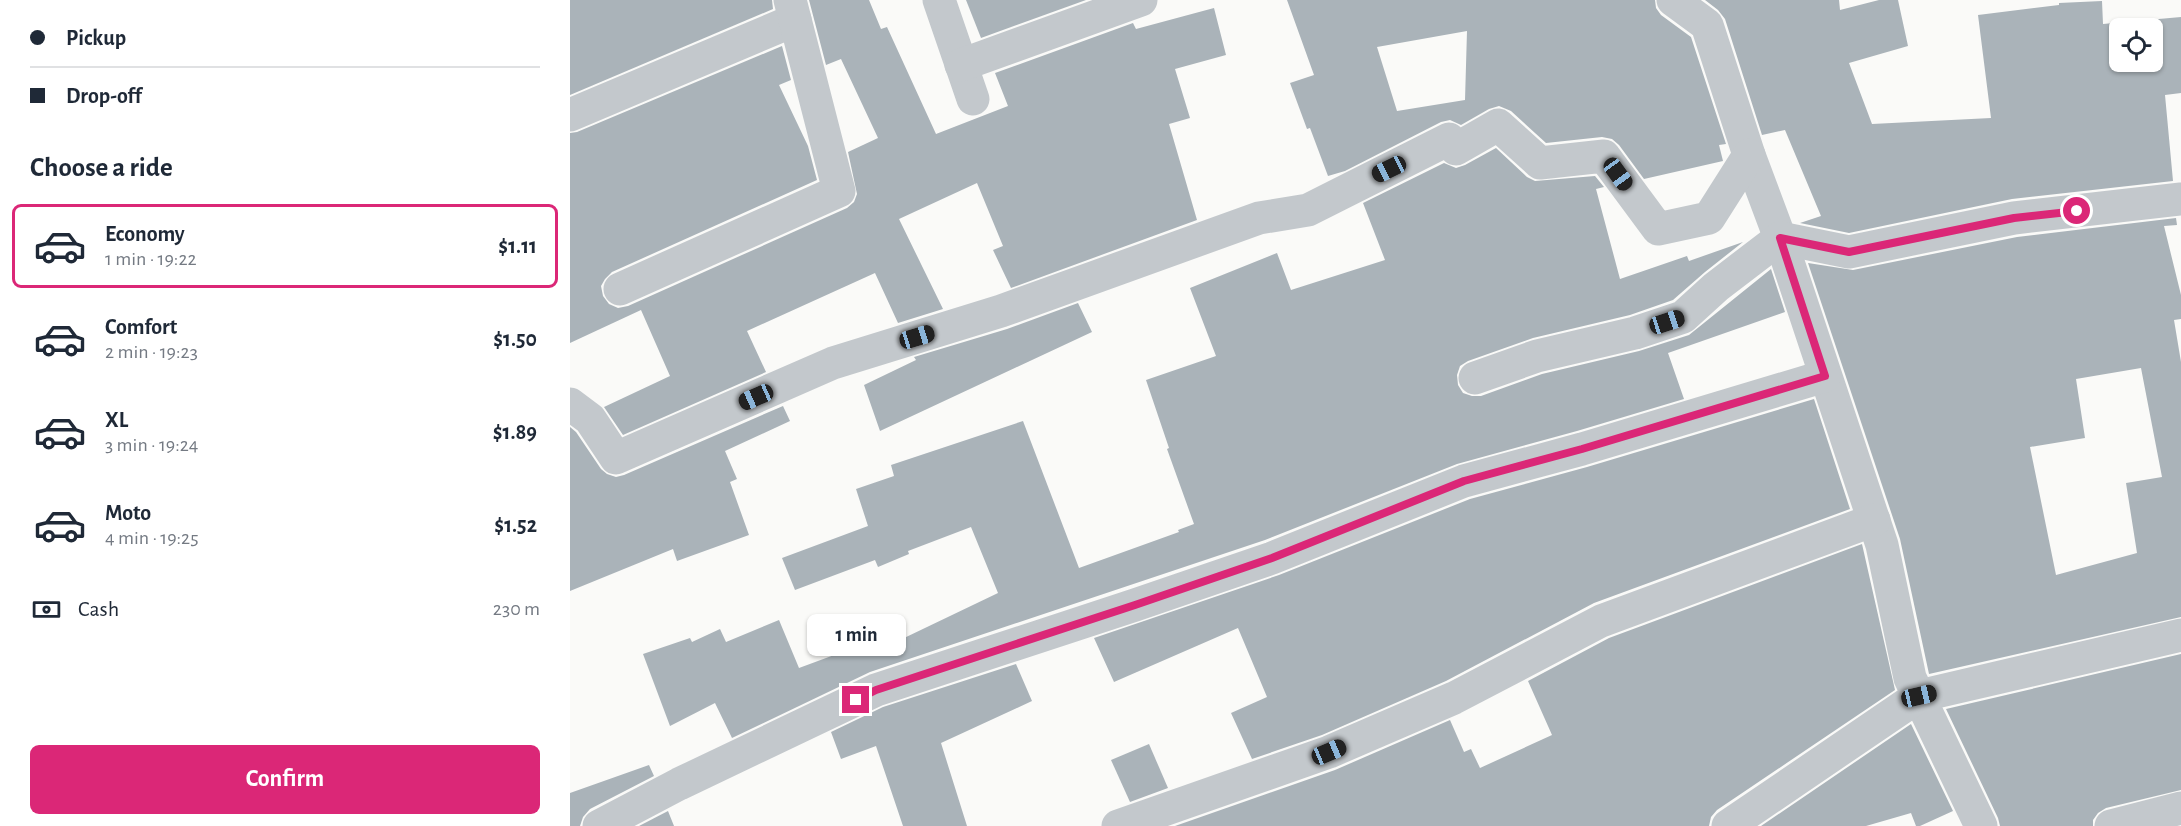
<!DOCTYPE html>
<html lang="en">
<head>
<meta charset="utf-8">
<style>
  :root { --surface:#fff; --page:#f2f2f3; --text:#1f2937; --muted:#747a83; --line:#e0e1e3; --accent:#db2777 }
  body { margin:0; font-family:"Alegreya Sans",sans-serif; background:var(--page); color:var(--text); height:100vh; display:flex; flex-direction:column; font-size:22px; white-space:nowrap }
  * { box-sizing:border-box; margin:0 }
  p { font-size:20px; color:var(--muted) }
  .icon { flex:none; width:33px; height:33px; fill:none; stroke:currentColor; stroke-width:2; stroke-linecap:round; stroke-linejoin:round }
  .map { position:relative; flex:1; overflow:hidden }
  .sheet { display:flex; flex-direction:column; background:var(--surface); width:570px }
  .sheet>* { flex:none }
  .banner { display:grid; align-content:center; height:132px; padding:0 30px; background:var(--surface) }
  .buttons { position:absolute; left:1539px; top:18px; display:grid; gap:12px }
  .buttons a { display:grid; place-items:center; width:54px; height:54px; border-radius:9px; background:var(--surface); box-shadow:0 2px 4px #0004; font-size:30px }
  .end { position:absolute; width:27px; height:27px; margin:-14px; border:8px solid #db2777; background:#fff; box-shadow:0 0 0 3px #fff }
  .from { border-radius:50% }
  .bubble { position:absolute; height:42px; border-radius:9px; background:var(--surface); box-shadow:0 2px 4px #0004; font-size:20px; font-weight:600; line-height:42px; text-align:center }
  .car { position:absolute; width:18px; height:36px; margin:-18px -9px; border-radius:8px; box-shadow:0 0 4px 2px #0007; background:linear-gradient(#222 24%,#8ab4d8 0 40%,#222 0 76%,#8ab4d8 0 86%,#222 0) }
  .banner b { display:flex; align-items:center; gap:21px; height:57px; font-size:22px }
  .banner b+b { border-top:2px solid var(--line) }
  .banner i { width:15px; height:15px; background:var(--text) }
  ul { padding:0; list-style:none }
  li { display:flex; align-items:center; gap:18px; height:84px; margin:0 12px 9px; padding:0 18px; border:3px solid transparent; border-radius:9px }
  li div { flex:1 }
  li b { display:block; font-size:22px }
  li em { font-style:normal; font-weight:600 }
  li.active { border-color:var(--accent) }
  li>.icon { width:54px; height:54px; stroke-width:1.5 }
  h2 { padding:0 30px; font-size:27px; line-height:72px }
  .pay { display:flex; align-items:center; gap:15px; height:66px; padding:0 30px; font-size:22px }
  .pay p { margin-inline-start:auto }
  .action { display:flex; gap:12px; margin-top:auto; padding:12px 30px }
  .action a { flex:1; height:69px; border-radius:9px; background:var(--accent); color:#fff; font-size:24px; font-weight:600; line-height:69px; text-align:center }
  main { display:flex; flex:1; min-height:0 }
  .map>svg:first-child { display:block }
  .building { fill:#aab3b9; fill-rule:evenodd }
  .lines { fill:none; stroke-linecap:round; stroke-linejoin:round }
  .street { stroke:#c3c8cc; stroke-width:33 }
  .route { stroke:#db2777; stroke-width:8 }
</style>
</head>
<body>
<main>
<section class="sheet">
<div class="banner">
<b><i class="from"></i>Pickup</b>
<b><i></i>Drop-off</b>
</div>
<h2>Choose a ride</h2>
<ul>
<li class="active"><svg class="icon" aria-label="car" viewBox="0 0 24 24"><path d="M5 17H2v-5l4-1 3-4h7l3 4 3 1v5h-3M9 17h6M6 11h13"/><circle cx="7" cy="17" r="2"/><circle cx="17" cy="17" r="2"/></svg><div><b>Economy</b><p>1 min · 19:22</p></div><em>$1.11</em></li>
<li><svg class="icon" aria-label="car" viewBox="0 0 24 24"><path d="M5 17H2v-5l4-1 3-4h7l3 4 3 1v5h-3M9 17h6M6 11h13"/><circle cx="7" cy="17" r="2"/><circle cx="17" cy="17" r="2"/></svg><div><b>Comfort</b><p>2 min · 19:23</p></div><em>$1.50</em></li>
<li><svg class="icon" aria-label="car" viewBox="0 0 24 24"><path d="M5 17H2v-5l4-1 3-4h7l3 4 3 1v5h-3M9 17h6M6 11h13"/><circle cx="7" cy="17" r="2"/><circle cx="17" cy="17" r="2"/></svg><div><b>XL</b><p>3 min · 19:24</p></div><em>$1.89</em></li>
<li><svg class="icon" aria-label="car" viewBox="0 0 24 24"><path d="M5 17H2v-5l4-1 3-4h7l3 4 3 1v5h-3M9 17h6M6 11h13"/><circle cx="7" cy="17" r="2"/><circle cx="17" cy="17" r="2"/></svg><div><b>Moto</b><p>4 min · 19:25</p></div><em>$1.52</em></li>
</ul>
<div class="pay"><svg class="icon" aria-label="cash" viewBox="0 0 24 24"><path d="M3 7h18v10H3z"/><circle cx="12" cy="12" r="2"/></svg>Cash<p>230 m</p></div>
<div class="action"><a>Confirm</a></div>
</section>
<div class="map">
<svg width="1611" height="826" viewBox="0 0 1611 826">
  <rect width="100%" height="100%" fill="#fafaf8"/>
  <g class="building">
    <path d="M0,0H202L203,9L0,95Z"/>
    <path d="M239,0H299L311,29L317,27L366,134L438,106L425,73L563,23L566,29L644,8L656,55L605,69L620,118L599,124L627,220L441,288L423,250L433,246L407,183L329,219L373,309L328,323L305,273L177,331L196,372L53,435L34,407L100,376L71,310L0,343V133L7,132L212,46L221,80L209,85L238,146L247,180L42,272L35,279L31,286L33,296L39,304L48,308L58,306L277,208L284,202L287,194L278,152L308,138L271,59L256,65Z"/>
    <path d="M396,0H516L411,38Z"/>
    <path d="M717,0H1085L1086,8L1091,15L1121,37L1156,144L1149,145L1153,161L1074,179L1049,145L1042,139L1032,137L976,143L941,111L929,106L919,109L891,125L880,120L871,122L775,171L758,176L740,128L737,129L720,83L744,75ZM897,31L895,100L827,111L807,47Z"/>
    <path d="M1135,0H1269L1270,10L1309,0H1328L1338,46L1279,63L1302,124L1421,118L1408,15L1489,5V3L1532,1L1533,24L1611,17V93L1595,95L1603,181L1442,199L1279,233L1230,223L1251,216L1215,130L1192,135L1155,19L1148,10ZM1550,28H1582V62H1550Z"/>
    <path d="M926,148L957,177L965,181L1025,176L1034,187L1026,189L1050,279L1117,256L1119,261L1173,242L1135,272L1103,300L1060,315L963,338L898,361L890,366L887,375L888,385L893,393L902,396H911L972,374L1069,351L1119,335L1201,269L1215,312L1098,353L1114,399L1007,431L887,464L695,540L300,672L162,738L145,703L100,726L73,654L120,638L122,642L150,629L156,642L209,620L229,668L329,631L332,639L428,593L401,527L338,551L339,554L308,567L305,560L225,590L212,558L298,526L286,489L324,476L321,465L453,421L509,568L609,532L608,530L624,524L597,449L599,448L576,380L646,356L620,288L707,253L721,290L815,260L793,203L874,163L886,168L895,165Z"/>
    <path d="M1606,218L1607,225L1594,226L1611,295V319L1604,320L1611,362V617L1359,674L1330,539L1238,263L1283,270L1447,237ZM1571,368L1592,477L1556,483L1567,553L1486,575L1460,447L1515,438L1506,379Z"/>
    <path d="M508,303L522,332L310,431L294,385L346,360L344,357L437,329Z"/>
    <path d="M1244,399L1280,509L1024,603L876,681L752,735L682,759L661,713L697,697L668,628L544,682L524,638L709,575L900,499L1017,467Z"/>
    <path d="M213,406L220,421L155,451L167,479L160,482L179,535L107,561L103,549L0,591V427L6,432L31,469L37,474L46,477L54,475Z"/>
    <path d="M1292,544L1325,690L1147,810L1141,817L1139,826H605L765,770L880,720L894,752L901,749L910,768L982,735L958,681L1039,638Z"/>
    <path d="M1611,654V790L1536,808L1528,813L1523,820V826H1430L1428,818L1376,709Z"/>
    <path d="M446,664L462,701L371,743L397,826H333L306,746L271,759L261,732L313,707Z"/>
    <path d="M1341,724L1383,811L1350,826H1346L1341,813L1296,826H1191Z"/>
    <path d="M579,744L598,788L560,802L541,760Z"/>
    <path d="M79,765L84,776L20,809L13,817L10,826H0V793Z"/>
    <path d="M98,811L104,826H69Z"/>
  </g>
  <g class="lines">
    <g class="street">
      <path d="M369,0L403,99"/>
      <path d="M1103,0L1137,25L1179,155L1210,238L1312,545L1340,678L1411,826"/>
      <path d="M391,65L571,0"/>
      <path d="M0,115L225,20"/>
      <path d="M50,289L269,191L220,0"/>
      <path d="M905,378L967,356L1065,333L1113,317L1146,287L1210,238L1279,252L1444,218L1611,199"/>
      <path d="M0,404L20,419L46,458L263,363L431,311L689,218L738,210L879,139L886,149L928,125L970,163L1034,156L1088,229L1139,218L1179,155"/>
      <path d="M29,826L109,784L306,690L565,605L702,558L894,481L1012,449L1255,376"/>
      <path d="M548,826L759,752L884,698L1031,621L1304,520"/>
      <path d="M1158,826L1349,696L1611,635"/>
      <path d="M1541,826L1611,808"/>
    </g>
  </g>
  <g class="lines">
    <path class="route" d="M286,700L306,690L565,605L702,558L894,481L1012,449L1255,376L1210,238L1279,252L1444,218L1507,211"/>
  </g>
</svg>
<div class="buttons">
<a><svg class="icon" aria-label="locate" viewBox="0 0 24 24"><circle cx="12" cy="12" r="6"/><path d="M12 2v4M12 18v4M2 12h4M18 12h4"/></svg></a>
</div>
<i class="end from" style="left:1507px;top:211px"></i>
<i class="end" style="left:286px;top:700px"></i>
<div class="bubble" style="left:237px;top:614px;width:99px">1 min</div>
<i class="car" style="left:819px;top:169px;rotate:244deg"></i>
<i class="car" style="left:1048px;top:174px;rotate:144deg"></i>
<i class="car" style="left:1097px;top:322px;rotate:72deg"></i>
<i class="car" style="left:347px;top:337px;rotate:73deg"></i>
<i class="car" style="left:186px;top:397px;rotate:246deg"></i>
<i class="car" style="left:1349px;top:696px;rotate:77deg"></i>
<i class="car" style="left:759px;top:752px;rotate:67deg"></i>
</div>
</main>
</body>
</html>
